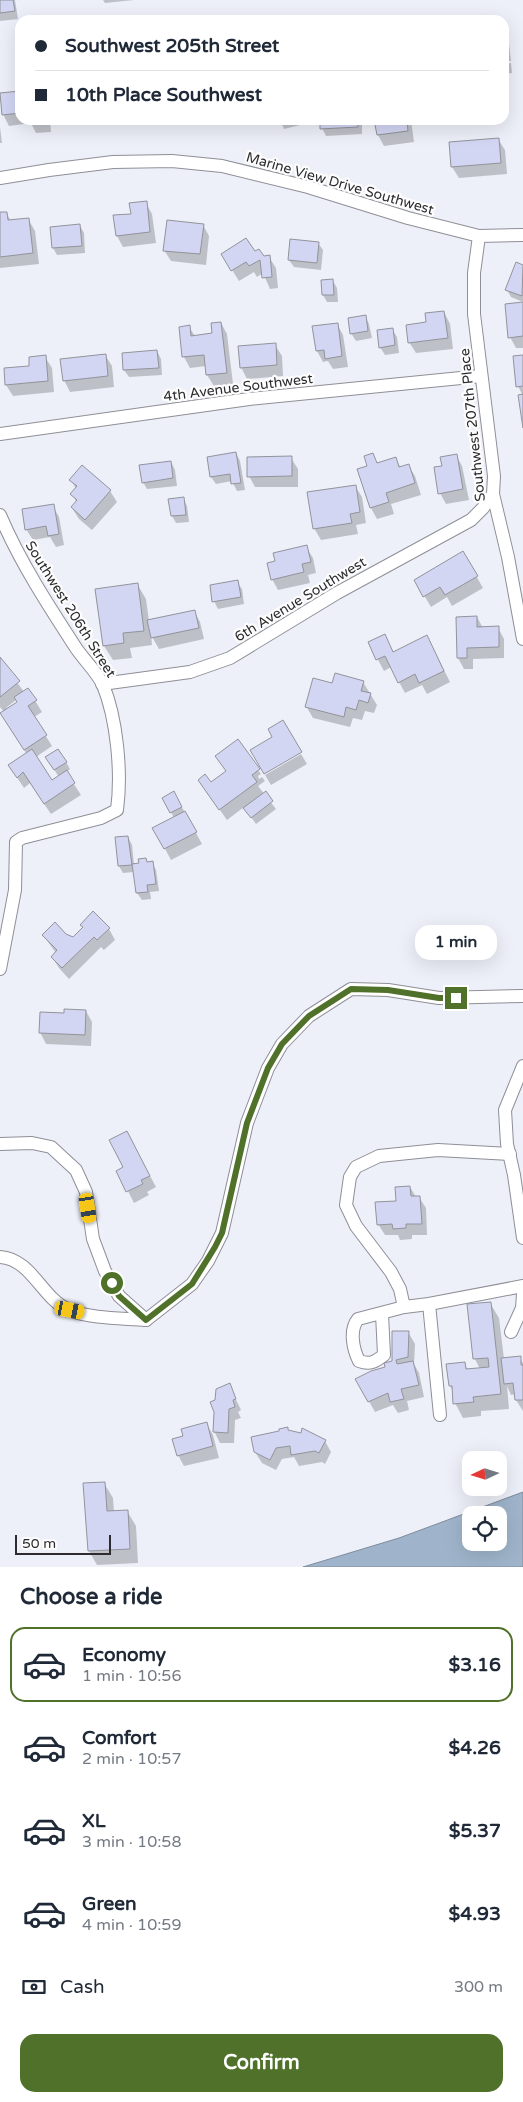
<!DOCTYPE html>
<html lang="en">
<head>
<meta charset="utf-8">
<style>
  :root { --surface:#fff; --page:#f2f2f3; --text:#1f2937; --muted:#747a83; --line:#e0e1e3; --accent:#507129 }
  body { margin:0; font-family:"Varela Round",sans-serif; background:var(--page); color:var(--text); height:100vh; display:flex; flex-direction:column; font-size:19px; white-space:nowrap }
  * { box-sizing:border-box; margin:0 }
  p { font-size:16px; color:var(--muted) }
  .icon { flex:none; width:28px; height:28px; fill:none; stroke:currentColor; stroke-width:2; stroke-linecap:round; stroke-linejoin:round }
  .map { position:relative; height:1567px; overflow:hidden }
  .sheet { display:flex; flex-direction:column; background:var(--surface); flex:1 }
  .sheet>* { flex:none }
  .banner { position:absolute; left:15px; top:15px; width:494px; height:110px; border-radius:15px; box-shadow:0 5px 20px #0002; display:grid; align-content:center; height:110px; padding:0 20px; background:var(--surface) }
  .needle { width:32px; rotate:266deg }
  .controls { position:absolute; left:462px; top:1451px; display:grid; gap:10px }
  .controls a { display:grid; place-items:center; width:45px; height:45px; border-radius:10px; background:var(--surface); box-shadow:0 5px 20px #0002; font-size:25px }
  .scale { position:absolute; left:15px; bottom:12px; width:96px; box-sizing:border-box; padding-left:5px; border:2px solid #2c2c30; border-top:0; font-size:14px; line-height:18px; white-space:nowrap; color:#2c2c30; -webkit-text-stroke:4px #fdfdfd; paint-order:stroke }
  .end { position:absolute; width:22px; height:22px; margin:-11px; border:6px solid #507129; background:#fff; box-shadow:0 0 0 2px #fff }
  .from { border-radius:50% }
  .bubble { position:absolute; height:35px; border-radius:15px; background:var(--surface); box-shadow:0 5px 20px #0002; font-size:16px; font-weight:700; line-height:35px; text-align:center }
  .car { position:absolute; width:15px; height:30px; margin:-15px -8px; border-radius:6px; box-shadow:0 0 4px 1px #0007; background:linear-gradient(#f5c518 24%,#345 0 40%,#f5c518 0 76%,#345 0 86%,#f5c518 0) }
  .banner b { display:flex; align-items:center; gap:18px; height:48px; font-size:19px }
  .banner b+b { border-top:1px solid var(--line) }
  .banner i { width:12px; height:12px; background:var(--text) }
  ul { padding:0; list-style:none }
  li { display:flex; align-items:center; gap:15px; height:75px; margin:0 10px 8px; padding:0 10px; border:2px solid transparent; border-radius:15px }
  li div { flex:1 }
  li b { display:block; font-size:19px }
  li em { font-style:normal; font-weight:700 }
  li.on { border-color:var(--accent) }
  li>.icon { width:45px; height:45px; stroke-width:1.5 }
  h2 { padding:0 20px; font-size:22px; line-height:60px }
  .pay { display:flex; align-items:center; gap:12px; height:55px; padding:0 20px; font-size:19px }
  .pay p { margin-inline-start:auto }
  .primary-button { display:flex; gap:10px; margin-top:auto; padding:10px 20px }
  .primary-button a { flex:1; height:58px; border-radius:15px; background:var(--accent); color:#fff; font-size:20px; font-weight:700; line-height:58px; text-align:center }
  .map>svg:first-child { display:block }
  .water { fill:#9fb4cb; stroke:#7c8b9c; fill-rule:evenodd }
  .shadow { fill:#0003; fill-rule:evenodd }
  .building { fill:#d2d6f3; stroke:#92939b }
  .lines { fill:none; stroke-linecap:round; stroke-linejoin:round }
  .minor-casing { stroke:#8e8f97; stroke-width:14 }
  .minor { stroke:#fff; stroke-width:12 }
  .route { stroke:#507129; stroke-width:6 }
  .labels { text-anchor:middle; stroke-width:4.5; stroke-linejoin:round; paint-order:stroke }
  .street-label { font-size:14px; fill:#2c2c30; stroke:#fdfdfd }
</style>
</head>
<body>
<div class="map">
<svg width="523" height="1567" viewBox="0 0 523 1567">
  <rect width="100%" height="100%" fill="#eef0f9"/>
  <path class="water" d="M523,1492V1567H303L399,1538ZM471,1515H499V1542H471Z"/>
  <g class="shadow">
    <path d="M0,0H15L18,19L0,21Z"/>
    <path d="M103,0H134L105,3Z"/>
    <path d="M504,28L508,35L511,61H504Z"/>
    <path d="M511,63L512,73L504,74V64Z"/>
    <path d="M20,92V120H50L51,132L36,133L31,123L9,126L3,114Z"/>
    <path d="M77,120H106V122L80,125Z"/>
    <path d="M280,120H307L308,123L284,129Z"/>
    <path d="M322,120H362V134L326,136L322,128Z"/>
    <path d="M376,120H411L414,142L384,146L378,135Z"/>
    <path d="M0,127L2,143H0Z"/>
    <path d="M498,139L505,150L507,174L459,178L452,167Z"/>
    <path d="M146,203L152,214L156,243L123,247L117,236L132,215Z"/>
    <path d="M6,213L11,221L28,219L35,231L39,264L0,268V214Z"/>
    <path d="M203,225L209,236L206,265L171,261L164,250Z"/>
    <path d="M80,226L84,233L85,253L57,255L53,248Z"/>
    <path d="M318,243L323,250L321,270L294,267L289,260Z"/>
    <path d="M255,253L263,257H269L276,268L278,288L270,289L263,273L257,277L254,272L239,281L229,265Z"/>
    <path d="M517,264L523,266V302L511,297L507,290Z"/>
    <path d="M333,281L337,288L338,302H327L323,295Z"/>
    <path d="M523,303V348H516L510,337Z"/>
    <path d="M444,312L450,324L453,349L416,353L409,342L427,323Z"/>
    <path d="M365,316L369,324L372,338L356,341L351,333Z"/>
    <path d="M221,323L227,334L233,384L214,386L207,375L206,366L190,368L184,357L189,327L195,336L213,334Z"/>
    <path d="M337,324L343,335L348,367L333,369L328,361L323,362L317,351L314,327Z"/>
    <path d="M392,329L397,337L399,353L385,355L380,347Z"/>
    <path d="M275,345L282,356L283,376L247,379L241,367Z"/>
    <path d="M157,351L161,359L162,375L129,377L124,370Z"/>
    <path d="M105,355L112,366L114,387L70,392L64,380Z"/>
    <path d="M523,356V419V396L518,386Z"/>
    <path d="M45,357L52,368L54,392L13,396L6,385Z"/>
    <path d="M236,453L240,461L245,490L237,491L232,481L216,484L211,477Z"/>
    <path d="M373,455L378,464L395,458L401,468L408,465L415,476L421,495L391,504L394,514L377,519L371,508L359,470L368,467Z"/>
    <path d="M456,455L462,466L469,500L446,504L440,493L443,467Z"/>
    <path d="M291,458L298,469V487H255L249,476Z"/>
    <path d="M171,462L175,470L177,486L147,489L143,482Z"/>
    <path d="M82,467L110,491L117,502L92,530L79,519L72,508L77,503L72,494L76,489L71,480Z"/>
    <path d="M355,486L362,497L366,523L356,525L358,534L321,540L314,528Z"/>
    <path d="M183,498L187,506L189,522L176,523L172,516L170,500Z"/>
    <path d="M53,506L59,517L64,545L56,547L50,537L33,540L26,529Z"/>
    <path d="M306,547L313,558L316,573L308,575L310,583L278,590L272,579Z"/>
    <path d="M463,553L483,588L452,606L447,597L431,607L415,580Z"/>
    <path d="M237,582L242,589L244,604L218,609L214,601Z"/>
    <path d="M137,584L146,599L149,621L194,611L200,622L204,639L159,649L151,635L152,645L130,648L132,658L113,660L104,646Z"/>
    <path d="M477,617L483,628H498L504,639V658L473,659V669H464L458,658Z"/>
    <path d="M369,643L391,647L394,653L433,648L450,682L427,694L422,685L405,693L391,667L384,671Z"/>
    <path d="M0,659L24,692L28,689L42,712L34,717L52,746L36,757L52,781L59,777L51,765L66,762L70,769L66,772L81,795L51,814L30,783L24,788L16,776L26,753L1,714L4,712L0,707ZM17,699L19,702L7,709L6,708Z"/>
    <path d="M363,682L377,705L374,713L365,711L362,720L353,718L350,727L313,718L306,706L333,684Z"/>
    <path d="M301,754L307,764L271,785L265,775Z"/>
    <path d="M223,767L258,770L261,774L258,776L259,779L262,777L265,781L258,786L276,809L256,824L244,807L227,820L199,780L210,783L227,772Z"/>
    <path d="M178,800L202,844L171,860L154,828L174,818L171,812Z"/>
    <path d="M128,837L132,845L134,865L140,864L146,859L148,863H152L156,870L159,891L150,892L151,899L142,900L137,893L134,872L123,873L119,866Z"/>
    <path d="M82,925L109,929L115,940L104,950L101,947L69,979L59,968L52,957L56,953L43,935H66L74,938L84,928Z"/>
    <path d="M86,1011L92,1022L91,1046L46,1044L40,1032L65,1014Z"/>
    <path d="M133,1144L156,1187L147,1192L149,1195L134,1203L118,1171L125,1168Z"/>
    <path d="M410,1187L416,1197H419L426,1208L427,1235H412V1239L400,1240L398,1235H385L378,1224Z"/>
    <path d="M490,1303L499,1318L504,1359L520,1358L523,1363V1411L516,1400L515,1394L511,1395L507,1386L509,1409L481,1411V1416L463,1418L455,1403L453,1392L450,1385L464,1363L468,1370L480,1369L475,1359Z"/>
    <path d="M408,1332L415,1344L414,1364L419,1373L424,1397L407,1401L409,1410L398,1413L393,1405L375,1412L357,1380L387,1368L393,1362Z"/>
    <path d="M229,1385L241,1410L238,1412L241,1418L235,1420L234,1443H220L214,1431L216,1401Z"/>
    <path d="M206,1423L213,1435L219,1458L184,1466L178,1455L185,1437Z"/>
    <path d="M287,1428L289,1432L325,1441L331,1452L325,1464L322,1462L299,1466L294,1457L282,1459L276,1470L262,1463L255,1452Z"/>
    <path d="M104,1483L113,1498L114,1512L127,1511L136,1526L138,1563L97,1565L89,1551Z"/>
  </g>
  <g class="building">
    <path d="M0,0H13L15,11L0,13Z"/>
    <path d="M504,36L506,62L504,63Z"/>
    <path d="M20,91V113L2,115L0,93Z"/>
    <path d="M28,120H46V121L29,123Z"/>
    <path d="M320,120H358V127L320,129Z"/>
    <path d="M374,120H407L408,131L377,135Z"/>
    <path d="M499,138L501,163L451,167L449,142Z"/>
    <path d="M147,201L150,232L116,236L113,215L131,214L129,203Z"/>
    <path d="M0,212H7L8,220L29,218L33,253L0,257Z"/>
    <path d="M167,220L204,224L200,254L163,251Z"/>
    <path d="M80,224L82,246L52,248L50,227Z"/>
    <path d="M246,238L255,251L259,249L264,256L270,255L272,277L262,278L260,260L249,266L246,262L231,271L221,254Z"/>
    <path d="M290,239L319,242L317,263L288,260Z"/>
    <path d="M516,262L523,265L522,296L505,290Z"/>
    <path d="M333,279L334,295H322L321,280Z"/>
    <path d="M523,302V336L508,338L505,304Z"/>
    <path d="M444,311L448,338L408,343L406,325L426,322L425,313Z"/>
    <path d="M366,315L368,331L350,334L348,318Z"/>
    <path d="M221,322L227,373L206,375L204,355L182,357L179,327L190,325L191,336L212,333L211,323Z"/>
    <path d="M338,323L342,356L325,359L324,350L316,351L312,326Z"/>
    <path d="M393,328L395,345L379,348L377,330Z"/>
    <path d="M276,343L277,365L240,368L238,346Z"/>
    <path d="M157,350L159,368L123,370L122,353Z"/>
    <path d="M106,354L108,376L63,381L60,359Z"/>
    <path d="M46,355L48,381L5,385L4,368L29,366V357Z"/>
    <path d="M523,355V386L516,387L513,356Z"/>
    <path d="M523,394V428L518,395Z"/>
    <path d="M236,452L241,483L231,484L230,474L210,477L207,457Z"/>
    <path d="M373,453L377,463L396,457L399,467L409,464L415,483L386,493L389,502L370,508L357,469L367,466L364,456Z"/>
    <path d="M457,454L463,489L438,494L434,467L442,466L440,457Z"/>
    <path d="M292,456V476L247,477V457Z"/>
    <path d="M171,461L173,478L142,483L139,465Z"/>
    <path d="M82,465L111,490L85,520L71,507L77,500L70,494L77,486L69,480Z"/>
    <path d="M356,485L360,512L350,514L352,523L313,529L307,492Z"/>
    <path d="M184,497L186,515L171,516L168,499Z"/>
    <path d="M54,504L59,534L48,536L46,526L25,530L22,509Z"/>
    <path d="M307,545L311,562L302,564L304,572L271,580L267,563L275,561L273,553Z"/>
    <path d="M463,551L478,576L445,595L440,587L423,597L414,580Z"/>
    <path d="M238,580L241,597L212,602L210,585Z"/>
    <path d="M138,583L144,631L123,633L124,643L103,646L95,589Z"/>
    <path d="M195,610L199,628L151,638L147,620Z"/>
    <path d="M477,616V627L499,626V647L467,648V658H457L456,617Z"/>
    <path d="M385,634L393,652L427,635L444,671L419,683L415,674L398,683L385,656L376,660L368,642Z"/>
    <path d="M0,657L20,681L0,697Z"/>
    <path d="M335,673L364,681L361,691L371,693L368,703L359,700L356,710L346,707L344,717L305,707L313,678L332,683Z"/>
    <path d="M28,688L37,700L28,706L47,735L24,750L0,713L17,702L14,697Z"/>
    <path d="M283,720L302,752L264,774L250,750L272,737L268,729Z"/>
    <path d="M238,739L260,769L252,775L257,782L219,810L198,780L205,774L211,782L226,771L215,756Z"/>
    <path d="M32,749L52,780L67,770L75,783L44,804L23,772L17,778L8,765Z"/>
    <path d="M58,749L67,762L54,770L45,757Z"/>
    <path d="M174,791L182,807L170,813L162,798Z"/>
    <path d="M266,791L273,801L251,818L243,808Z"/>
    <path d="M185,811L197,832L164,849L152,828Z"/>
    <path d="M128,836L132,865L118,866L115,837Z"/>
    <path d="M146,858L147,862L153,861L156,884L147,885L148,892L136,893L132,864L139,863L138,859Z"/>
    <path d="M93,911L110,928L97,940L94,937L62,968L51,957L57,950L42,935L55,922L66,934L73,937L83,927L80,925Z"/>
    <path d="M64,1009L86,1010L85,1035L39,1033L40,1012L64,1013Z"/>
    <path d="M127,1131L150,1176L141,1180L143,1184L126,1192L116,1171L123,1167L109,1140Z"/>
    <path d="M410,1186L411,1196H420L422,1224H406V1228L393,1229L392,1224L377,1225L375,1202L396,1201L395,1187Z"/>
    <path d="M491,1302L501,1394L473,1397L474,1402L453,1404L452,1386H449L446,1364L465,1362L466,1369L489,1367L488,1358L473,1359L467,1304Z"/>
    <path d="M392,1331H409L408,1357L396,1360L397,1364L413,1361L419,1385L401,1389L404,1399L390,1402L388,1393L368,1402L355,1379L371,1371L385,1367L384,1363L392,1361Z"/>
    <path d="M521,1356V1365H523V1400H515L513,1383L504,1384L501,1358Z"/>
    <path d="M230,1383L236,1399L233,1400L235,1407L229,1409L228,1433L213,1432L214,1412L210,1402L215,1400L216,1389Z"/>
    <path d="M207,1422L213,1446L177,1456L172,1439L183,1436L181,1429Z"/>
    <path d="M288,1427V1430L301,1433L302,1428L326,1440L319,1453L315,1451L291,1455L290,1446L276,1448L270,1460L254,1452L251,1437L279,1431V1429Z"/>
    <path d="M105,1482L107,1511L128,1510L130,1549L88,1551L83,1483Z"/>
  </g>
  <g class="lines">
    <defs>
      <g id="minor">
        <path d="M0,178L49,170L113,162L172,161L222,166L308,187L408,218L479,236L523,235"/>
        <path d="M479,236L474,273V314L494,476L493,494L508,557L523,639"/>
        <path d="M0,434L249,399L481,376"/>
        <path d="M0,515C20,562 48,605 76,648C84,660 97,672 103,685C117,719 122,773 117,810L101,818L22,838L16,842L15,890L0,969"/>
        <path d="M102,684L190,672L230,658L337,593L471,520L483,508L493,494"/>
        <path d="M523,1066L505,1110L507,1144L514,1175L523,1238"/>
        <path d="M0,1144L32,1143L51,1147L76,1170L86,1192L93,1239L105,1271L119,1296L146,1320"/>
        <path d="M0,1257C32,1259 42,1299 69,1310C92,1319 122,1318 146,1320L192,1284L208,1261L222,1233L247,1123L268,1068L282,1044L309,1016L351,989L388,990L439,998L523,996"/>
        <path d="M429,1304L440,1415"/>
        <path d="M404,1307L400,1289L391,1272L356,1226L346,1205L350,1177L356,1167L379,1156L438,1150L510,1154"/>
        <path d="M382,1314L384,1355C375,1362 370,1365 359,1361C353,1349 349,1330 358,1319L404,1307L429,1304L523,1286"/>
        <path d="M511,1332L522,1308L523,1294"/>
      </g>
    </defs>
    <use href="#minor" class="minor-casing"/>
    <use href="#minor" class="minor"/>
  </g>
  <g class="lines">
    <path class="route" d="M112,1283L119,1296L146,1320L192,1284L215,1247L222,1233L247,1123L268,1068L282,1044L309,1016L351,989L388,990L439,998H456"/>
  </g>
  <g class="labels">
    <g class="street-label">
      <text transform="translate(340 183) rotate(16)" y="5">Marine View Drive Southwest</text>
      <text transform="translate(238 387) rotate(-7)" y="5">4th Avenue Southwest</text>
      <text transform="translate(472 425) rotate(-96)" y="5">Southwest 207th Place</text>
      <text transform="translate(300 599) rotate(-31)" y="5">6th Avenue Southwest</text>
      <text transform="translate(71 609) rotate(58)" y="5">Southwest 206th Street</text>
    </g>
  </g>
</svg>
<div class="controls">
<a><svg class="needle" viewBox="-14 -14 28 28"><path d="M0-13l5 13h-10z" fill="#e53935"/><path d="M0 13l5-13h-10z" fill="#747a83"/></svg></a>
<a><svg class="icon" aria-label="locate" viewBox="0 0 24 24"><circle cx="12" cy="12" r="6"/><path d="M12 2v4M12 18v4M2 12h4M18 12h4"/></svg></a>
</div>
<div class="scale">50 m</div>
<i class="end from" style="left:112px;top:1283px"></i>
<i class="end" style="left:456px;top:998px"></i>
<div class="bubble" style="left:415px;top:925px;width:82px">1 min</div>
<i class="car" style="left:88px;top:1208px;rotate:171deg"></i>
<i class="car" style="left:70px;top:1310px;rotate:101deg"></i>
<div class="banner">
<b><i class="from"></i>Southwest 205th Street</b>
<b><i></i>10th Place Southwest</b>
</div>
</div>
<section class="sheet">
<h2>Choose a ride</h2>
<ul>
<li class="on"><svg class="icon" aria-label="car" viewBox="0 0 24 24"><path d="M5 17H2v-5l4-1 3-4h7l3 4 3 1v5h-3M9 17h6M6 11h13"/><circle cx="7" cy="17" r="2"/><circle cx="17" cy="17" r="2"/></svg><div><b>Economy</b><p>1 min · 10:56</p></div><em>$3.16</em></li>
<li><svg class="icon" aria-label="car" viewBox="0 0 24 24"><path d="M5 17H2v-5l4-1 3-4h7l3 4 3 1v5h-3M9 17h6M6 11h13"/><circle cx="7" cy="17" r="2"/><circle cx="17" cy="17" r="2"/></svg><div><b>Comfort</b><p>2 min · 10:57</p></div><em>$4.26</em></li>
<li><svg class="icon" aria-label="car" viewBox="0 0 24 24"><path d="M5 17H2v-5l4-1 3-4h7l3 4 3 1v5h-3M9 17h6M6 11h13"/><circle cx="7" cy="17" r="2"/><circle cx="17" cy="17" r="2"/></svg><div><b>XL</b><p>3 min · 10:58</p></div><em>$5.37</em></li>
<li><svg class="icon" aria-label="car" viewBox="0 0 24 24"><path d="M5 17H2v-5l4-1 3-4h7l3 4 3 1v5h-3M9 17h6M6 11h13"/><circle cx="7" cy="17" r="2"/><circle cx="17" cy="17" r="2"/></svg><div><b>Green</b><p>4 min · 10:59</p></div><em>$4.93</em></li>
</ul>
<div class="pay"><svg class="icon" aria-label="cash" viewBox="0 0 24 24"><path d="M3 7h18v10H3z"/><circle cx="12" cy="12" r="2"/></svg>Cash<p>300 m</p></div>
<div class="primary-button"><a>Confirm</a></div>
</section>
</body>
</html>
